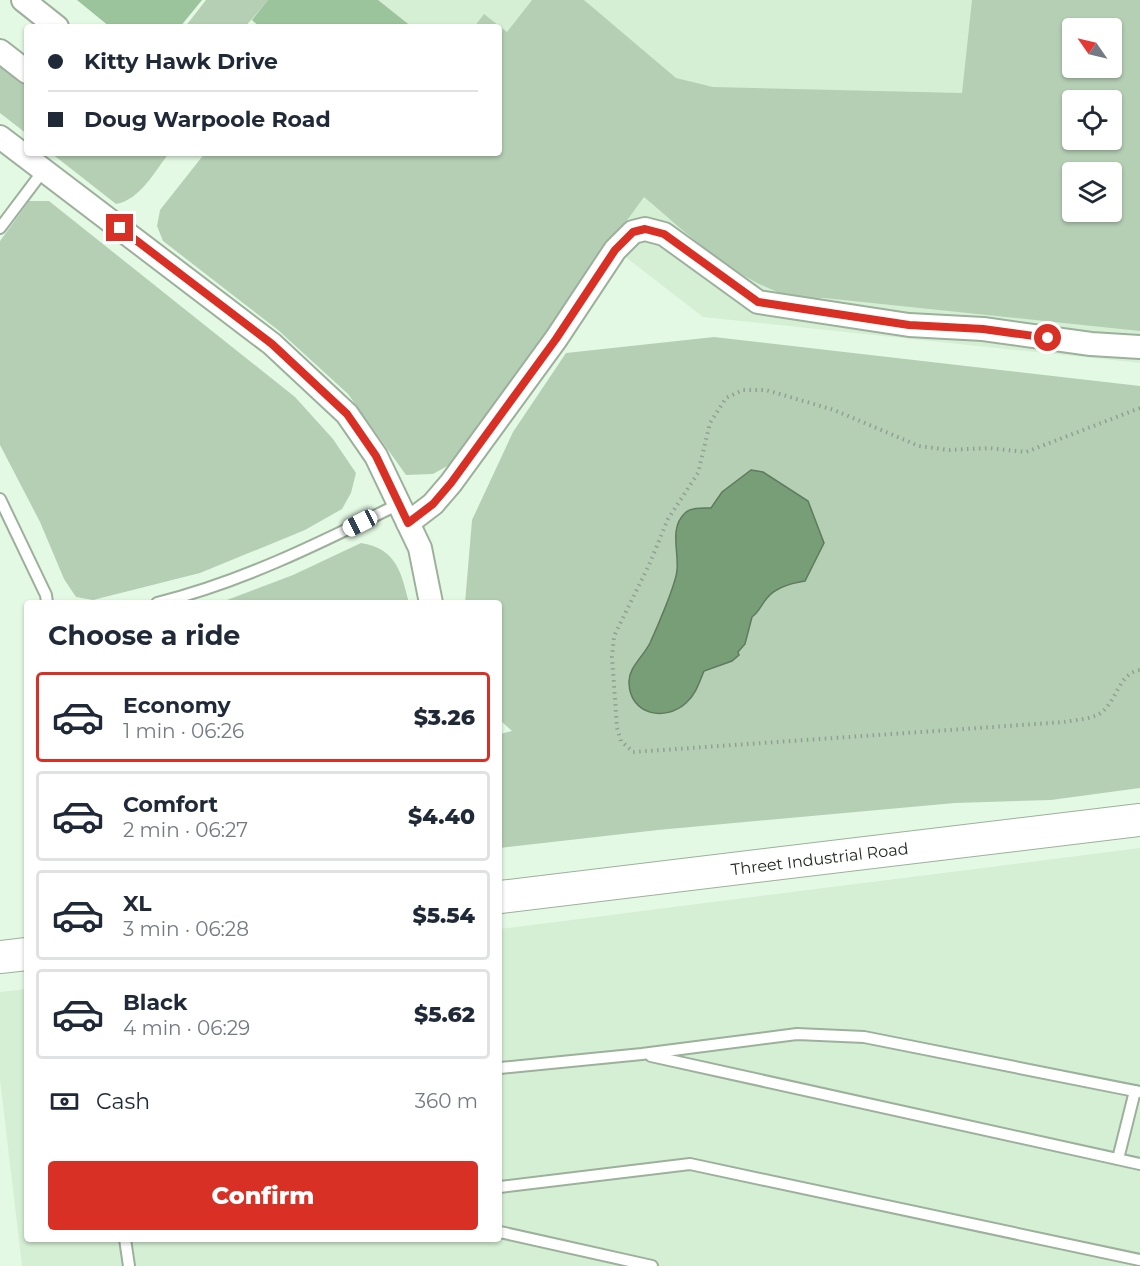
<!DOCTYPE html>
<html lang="en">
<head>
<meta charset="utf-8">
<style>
  :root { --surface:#fff; --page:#f6f6f7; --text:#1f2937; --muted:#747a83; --line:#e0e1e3; --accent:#d93025 }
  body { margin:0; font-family:Montserrat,sans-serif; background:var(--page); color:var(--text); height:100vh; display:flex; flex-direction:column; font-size:22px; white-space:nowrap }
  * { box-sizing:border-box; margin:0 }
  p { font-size:20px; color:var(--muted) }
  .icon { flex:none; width:33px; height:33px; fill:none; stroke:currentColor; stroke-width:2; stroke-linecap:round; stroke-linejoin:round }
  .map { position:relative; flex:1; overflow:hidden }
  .sheet { position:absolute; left:24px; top:600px; width:478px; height:642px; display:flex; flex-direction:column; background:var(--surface); border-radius:6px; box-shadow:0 2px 4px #0004 }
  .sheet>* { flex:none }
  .top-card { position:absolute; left:24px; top:24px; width:478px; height:132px; border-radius:6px; box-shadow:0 2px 4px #0004; display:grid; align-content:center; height:132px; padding:0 24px; background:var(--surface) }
  .needle { width:39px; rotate:304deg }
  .controls { position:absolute; left:1062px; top:18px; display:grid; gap:12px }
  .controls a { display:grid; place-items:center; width:60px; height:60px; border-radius:6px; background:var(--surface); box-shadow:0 2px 4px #0004; font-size:30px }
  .end { position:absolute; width:27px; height:27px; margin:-14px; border:8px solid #d93025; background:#fff; box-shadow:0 0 0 3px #fff }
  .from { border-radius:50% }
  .car { position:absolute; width:18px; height:36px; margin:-18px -9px; border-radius:8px; box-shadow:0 0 4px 2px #0007; background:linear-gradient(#fff 24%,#345 0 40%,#fff 0 76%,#345 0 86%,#fff 0) }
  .top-card b { display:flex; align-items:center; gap:21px; height:57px; font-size:22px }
  .top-card b+b { border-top:2px solid var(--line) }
  .top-card i { width:15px; height:15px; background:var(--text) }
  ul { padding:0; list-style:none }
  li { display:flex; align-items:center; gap:18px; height:90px; margin:0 12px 9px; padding:0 12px; border:3px solid var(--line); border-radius:6px }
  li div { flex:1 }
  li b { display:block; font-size:22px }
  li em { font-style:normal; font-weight:800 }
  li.current { border-color:var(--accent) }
  li>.icon { width:54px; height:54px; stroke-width:1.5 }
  h2 { padding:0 24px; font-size:27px; line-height:72px }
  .pay { display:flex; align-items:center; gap:15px; height:66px; padding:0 24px; font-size:22px }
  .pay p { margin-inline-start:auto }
  .cta { display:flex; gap:12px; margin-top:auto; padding:12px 24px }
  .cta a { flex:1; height:69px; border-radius:6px; background:var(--accent); color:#fff; font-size:24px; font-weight:800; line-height:69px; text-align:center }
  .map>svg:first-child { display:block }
  .built { fill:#d5efd4; fill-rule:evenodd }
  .green { fill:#b5cfb5; fill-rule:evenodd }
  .water { fill:#789e78; stroke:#5e7b5e; stroke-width:1.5 }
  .building { fill:#9cc49c }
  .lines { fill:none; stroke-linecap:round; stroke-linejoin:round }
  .lane-casing { stroke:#9cb09c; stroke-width:14 }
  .street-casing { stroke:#9cb09c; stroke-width:26 }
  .secondary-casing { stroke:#9cb09c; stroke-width:34 }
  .path { stroke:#90a090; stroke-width:4; stroke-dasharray:1.5 4.5; stroke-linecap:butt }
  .lane { stroke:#fff; stroke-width:10 }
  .street { stroke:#fff; stroke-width:22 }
  .secondary { stroke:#fff; stroke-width:32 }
  .route { stroke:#d93025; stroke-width:8 }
  .labels { text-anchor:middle; stroke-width:6; stroke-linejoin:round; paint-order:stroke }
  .street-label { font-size:16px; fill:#212921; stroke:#fff }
</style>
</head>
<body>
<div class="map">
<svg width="1140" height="1266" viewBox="0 0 1140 1266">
  <rect width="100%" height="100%" fill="#e4f9e4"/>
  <g class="built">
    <path d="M224,0H1140V363L703,317L491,153H500V27H260ZM1072,28H1112V68H1072ZM1072,100H1112V140H1072ZM1072,172H1112V212H1072Z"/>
    <path d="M1140,848V1266H22L0,1080V992L27,989V1239H500V929Z"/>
  </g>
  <g class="green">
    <path d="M206,0H268L245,27H185Z"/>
    <path d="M532,0H584L676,78L713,87L962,93L972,0H1140V331L824,298C814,298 802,299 792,297C734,280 689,235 644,197L449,465L433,474L406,475L348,394L278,330L163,241L157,226L160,210L205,153H500V27H474L484,14L507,32ZM1072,28H1112V68H1072ZM1072,100H1112V140H1072ZM1072,172H1112V212H1072Z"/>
    <path d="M0,63L27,85V134L0,113Z"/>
    <path d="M51,153H169C155,171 140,200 116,204Z"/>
    <path d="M29,201H49L295,397L333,439L356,473L351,493L342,509L305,530L200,573L93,600L76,597L64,579L40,522L0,445V241Z"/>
    <path d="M714,337L1140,386V788L1051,800L955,803L658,830L500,848V734L512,731L500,720V603H465L472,520L513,432L566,353Z"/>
    <path d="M361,543C397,549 401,572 409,603H219L293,575Z"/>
  </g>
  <path class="water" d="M751,470L763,472L808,501L824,543L805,581C792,583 776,587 767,598C761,605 760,611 752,617L745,644L738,652L739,655L732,661L704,671C699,683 696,694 686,703C665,722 630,715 629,683C628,668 643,657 650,643C656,630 676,584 677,570C679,551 669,528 685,513C691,507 703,508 711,508L722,492Z"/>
  <g class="building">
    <path d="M77,0H202L180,27H110Z"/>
    <path d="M268,0H378L412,27H260L252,20Z"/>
  </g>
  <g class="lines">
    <defs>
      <g id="lane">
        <path d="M0,228L43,171"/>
        <path d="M0,499L46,595L47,603"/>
        <path d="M157,603C242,582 320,543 399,504"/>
        <path d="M651,1056L1140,1164"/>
        <path d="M500,1068L642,1054L797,1034L864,1037L1140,1092"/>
        <path d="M1118,1159L1135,1091"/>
        <path d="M500,1187L690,1164L1140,1260"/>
        <path d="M500,1232L652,1266"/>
        <path d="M125,1239L129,1266"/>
      </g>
      <g id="street">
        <path d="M23,0L57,27"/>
        <path d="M0,51L27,72"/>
        <path d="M0,137L272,344L347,414L376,456L420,548L431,603"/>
        <path d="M408,523L433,504L451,483L556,339L615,250L633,232L645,229L664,234L758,302L909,325L983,329L1091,344L1140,347"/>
      </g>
      <g id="secondary">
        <path id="s1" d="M500,897L1140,820"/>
        <path d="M0,957L27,954"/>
      </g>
    </defs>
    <use href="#lane" class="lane-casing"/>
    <use href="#street" class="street-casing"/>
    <use href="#secondary" class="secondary-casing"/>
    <path class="path" d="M1140,408L1026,452L989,448L949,450L919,446L834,410L766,390H743L726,398L710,423L698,473L668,519L649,565L614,636L612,657L617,728L621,741L633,752L1064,722C1075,720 1094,719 1102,712C1117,700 1119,673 1140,670"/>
    <use href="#lane" class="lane"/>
    <use href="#street" class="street"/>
    <use href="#secondary" class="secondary"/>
  </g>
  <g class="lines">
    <path class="route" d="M120,228L272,344L347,414L376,456L408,523L433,504L451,483L556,339L615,250L633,232L645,229L664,234L758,302L909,325L983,329L1048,338"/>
  </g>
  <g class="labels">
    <g class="street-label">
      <text dy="6" stroke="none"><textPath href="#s1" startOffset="322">Threet Industrial Road</textPath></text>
    </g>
  </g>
</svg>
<div class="controls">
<a><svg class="needle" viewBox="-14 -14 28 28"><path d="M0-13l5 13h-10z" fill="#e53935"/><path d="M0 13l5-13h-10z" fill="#747a83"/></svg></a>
<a><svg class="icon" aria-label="locate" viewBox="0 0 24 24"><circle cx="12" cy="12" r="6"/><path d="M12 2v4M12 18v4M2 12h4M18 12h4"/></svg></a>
<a><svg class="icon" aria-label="layers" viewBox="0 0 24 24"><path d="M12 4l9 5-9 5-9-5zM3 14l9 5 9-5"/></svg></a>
</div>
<i class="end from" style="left:1048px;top:338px"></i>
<i class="end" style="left:120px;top:228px"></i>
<i class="car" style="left:360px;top:523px;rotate:243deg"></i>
<div class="top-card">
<b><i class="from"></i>Kitty Hawk Drive</b>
<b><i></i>Doug Warpoole Road</b>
</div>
<section class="sheet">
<h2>Choose a ride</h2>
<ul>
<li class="current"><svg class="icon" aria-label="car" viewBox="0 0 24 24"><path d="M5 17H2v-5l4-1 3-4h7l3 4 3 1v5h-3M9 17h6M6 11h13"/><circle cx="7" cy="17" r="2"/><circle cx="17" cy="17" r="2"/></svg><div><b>Economy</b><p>1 min · 06:26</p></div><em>$3.26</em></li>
<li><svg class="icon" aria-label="car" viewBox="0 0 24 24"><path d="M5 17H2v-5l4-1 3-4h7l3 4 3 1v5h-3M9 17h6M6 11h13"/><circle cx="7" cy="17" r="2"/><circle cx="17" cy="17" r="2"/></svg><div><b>Comfort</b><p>2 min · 06:27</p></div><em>$4.40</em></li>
<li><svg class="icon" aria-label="car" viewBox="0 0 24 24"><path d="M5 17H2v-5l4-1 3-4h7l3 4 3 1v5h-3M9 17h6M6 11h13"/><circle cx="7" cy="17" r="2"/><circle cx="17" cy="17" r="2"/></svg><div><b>XL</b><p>3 min · 06:28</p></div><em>$5.54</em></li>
<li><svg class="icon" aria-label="car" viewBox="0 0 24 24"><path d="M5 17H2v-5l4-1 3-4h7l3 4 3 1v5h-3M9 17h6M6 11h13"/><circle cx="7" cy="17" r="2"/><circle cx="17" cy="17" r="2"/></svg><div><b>Black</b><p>4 min · 06:29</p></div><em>$5.62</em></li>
</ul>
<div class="pay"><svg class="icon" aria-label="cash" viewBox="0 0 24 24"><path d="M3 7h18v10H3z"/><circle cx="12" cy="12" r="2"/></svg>Cash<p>360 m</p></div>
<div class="cta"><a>Confirm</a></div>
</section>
</div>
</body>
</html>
